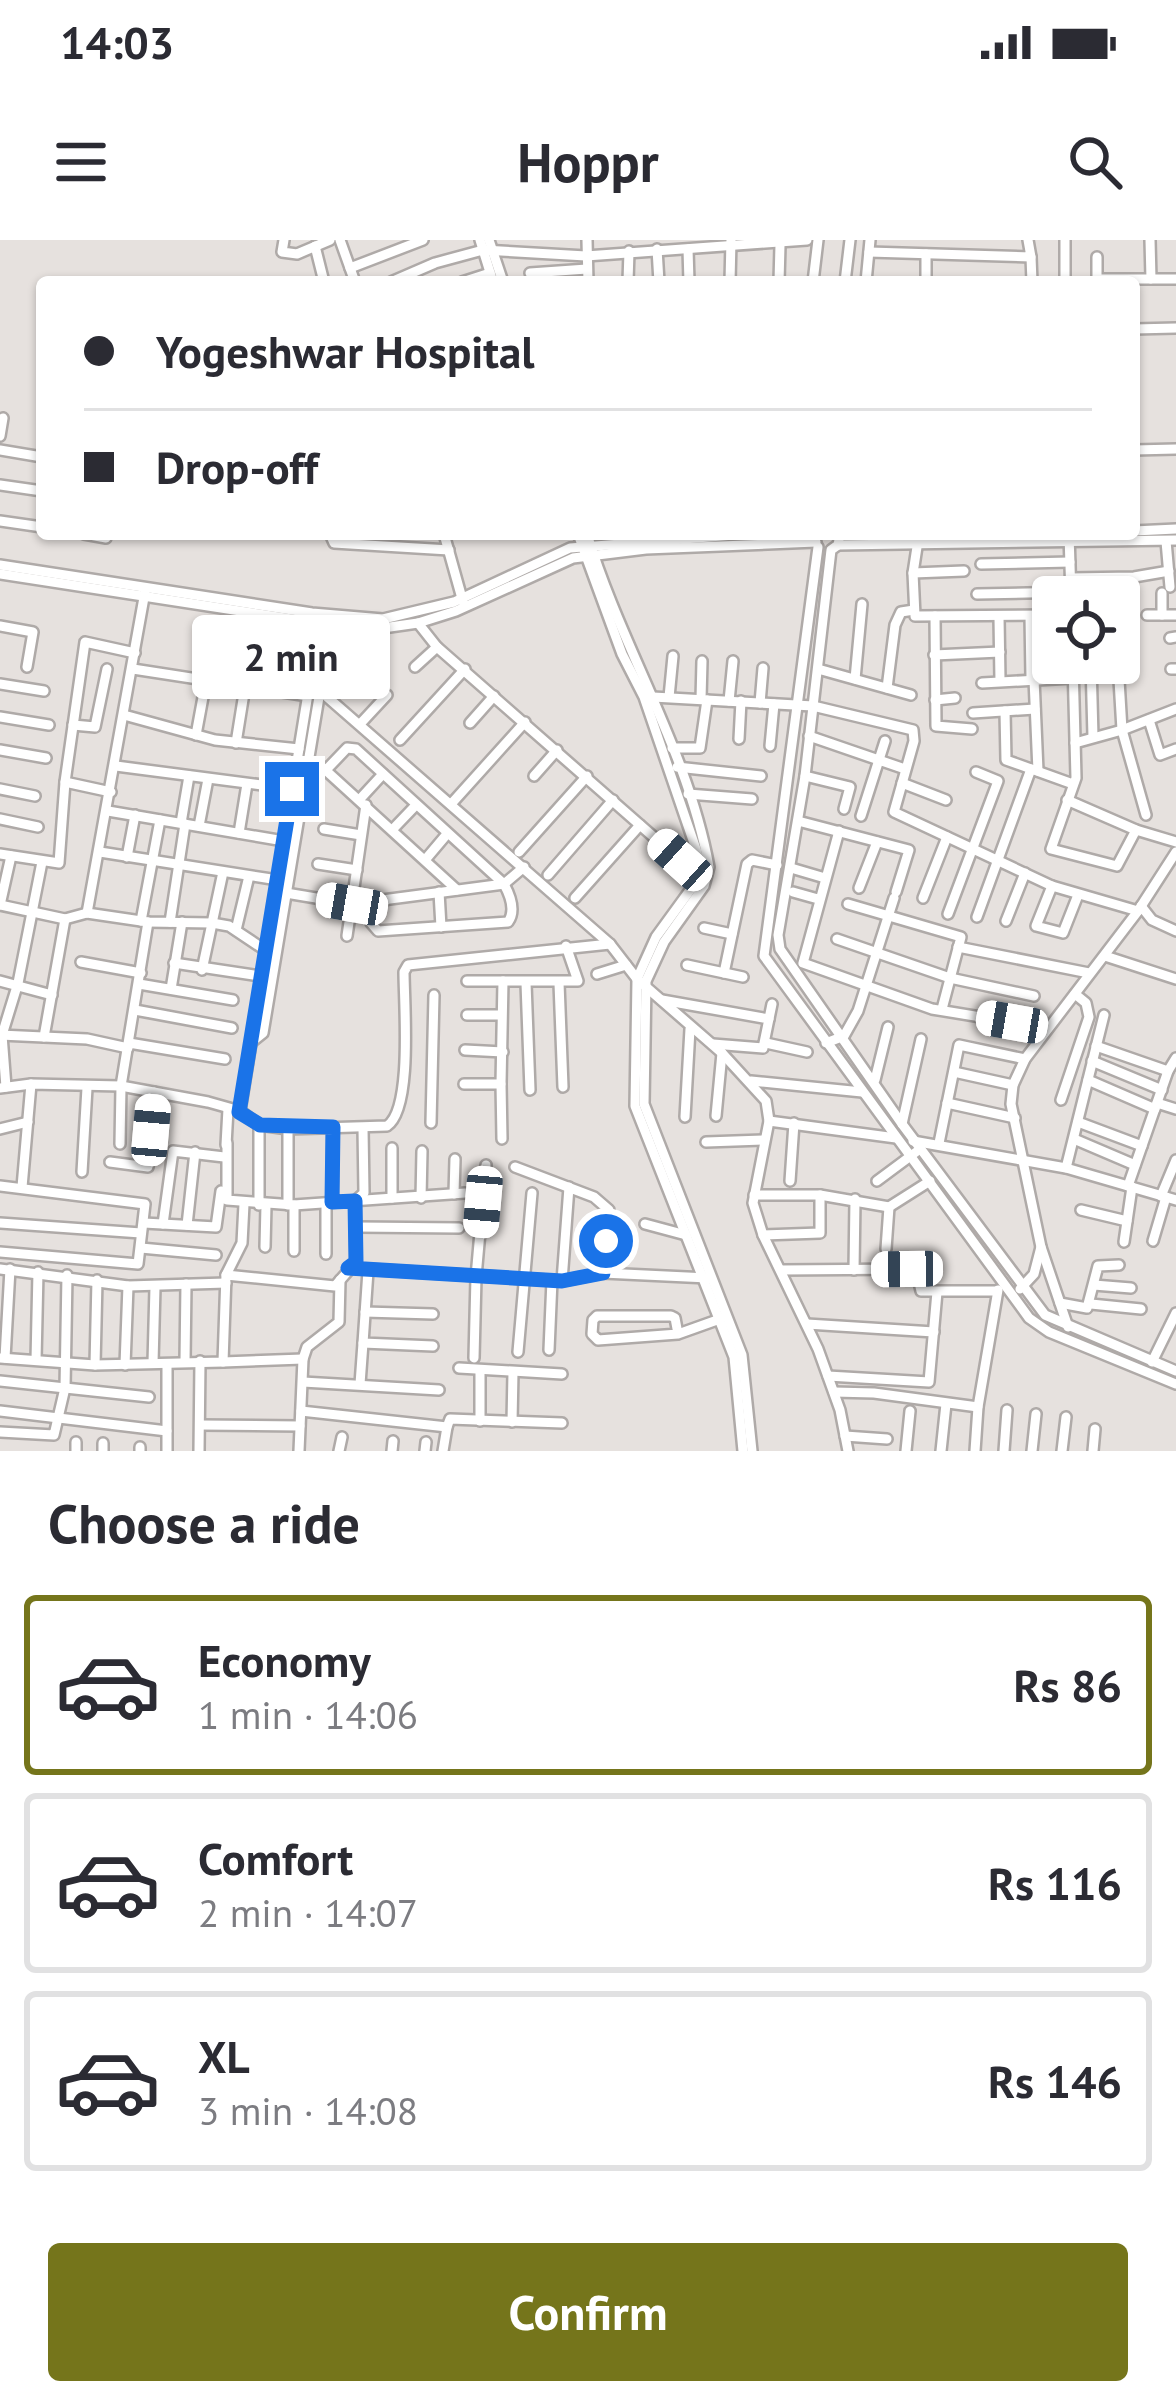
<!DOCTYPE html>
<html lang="en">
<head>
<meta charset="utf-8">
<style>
  :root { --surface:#fff; --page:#f2f2f3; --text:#2b2b33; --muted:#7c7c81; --line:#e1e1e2; --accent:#75751b }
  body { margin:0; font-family:"PT Sans",sans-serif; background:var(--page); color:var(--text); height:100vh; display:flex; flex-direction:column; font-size:45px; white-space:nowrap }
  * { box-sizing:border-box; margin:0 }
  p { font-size:39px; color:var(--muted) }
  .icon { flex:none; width:66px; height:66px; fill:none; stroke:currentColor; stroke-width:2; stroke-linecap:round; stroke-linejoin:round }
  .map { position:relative; height:1211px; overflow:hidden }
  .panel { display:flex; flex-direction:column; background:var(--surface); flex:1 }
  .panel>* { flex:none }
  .banner { position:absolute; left:36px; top:36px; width:1104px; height:264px; border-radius:12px; box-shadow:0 3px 9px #0004; display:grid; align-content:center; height:264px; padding:0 48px; background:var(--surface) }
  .buttons { position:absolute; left:1032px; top:336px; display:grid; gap:24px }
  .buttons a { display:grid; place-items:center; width:108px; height:108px; border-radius:12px; background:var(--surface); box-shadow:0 3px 9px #0004; font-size:60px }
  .end { position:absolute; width:54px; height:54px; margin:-27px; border:15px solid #1a73e8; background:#fff; box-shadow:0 0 0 6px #fff }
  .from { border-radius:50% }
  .bubble { position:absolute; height:84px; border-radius:12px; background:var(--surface); box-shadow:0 3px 9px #0004; font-size:39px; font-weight:700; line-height:84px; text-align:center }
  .car { position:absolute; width:36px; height:72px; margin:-36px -18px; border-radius:15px; box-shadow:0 0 9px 3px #0007; background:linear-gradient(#fff 24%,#345 0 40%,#fff 0 76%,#345 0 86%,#fff 0) }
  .banner b { display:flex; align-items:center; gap:42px; height:114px; font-size:45px }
  .banner b+b { border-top:3px solid var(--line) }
  .banner i { width:30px; height:30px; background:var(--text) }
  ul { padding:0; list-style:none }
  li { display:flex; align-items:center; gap:36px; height:180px; margin:0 24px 18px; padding:0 24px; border:6px solid var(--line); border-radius:12px }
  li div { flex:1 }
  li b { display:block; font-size:45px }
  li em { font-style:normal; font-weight:700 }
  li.selected { border-color:var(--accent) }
  li>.icon { width:108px; height:108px; stroke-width:1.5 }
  h2 { padding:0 48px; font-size:54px; line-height:144px }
  .button { display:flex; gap:24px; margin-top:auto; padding:24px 48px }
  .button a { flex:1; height:138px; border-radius:12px; background:var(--accent); color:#fff; font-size:48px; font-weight:700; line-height:138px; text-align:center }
  .status { display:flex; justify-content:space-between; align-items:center; height:84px; padding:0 60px; background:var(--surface); direction:ltr }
  .status svg { height:33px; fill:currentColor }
  header { display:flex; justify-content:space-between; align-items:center; height:156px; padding:0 48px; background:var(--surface); font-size:54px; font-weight:700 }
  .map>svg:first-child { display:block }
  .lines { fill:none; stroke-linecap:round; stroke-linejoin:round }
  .minor-casing { stroke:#afaaa8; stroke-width:14 }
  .minor { stroke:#fff; stroke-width:9 }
  .route { stroke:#1a73e8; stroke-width:15 }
</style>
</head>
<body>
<div class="status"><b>14:03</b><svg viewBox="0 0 49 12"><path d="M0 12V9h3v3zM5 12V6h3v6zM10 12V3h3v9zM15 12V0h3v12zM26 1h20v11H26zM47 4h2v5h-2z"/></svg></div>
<header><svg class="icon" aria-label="menu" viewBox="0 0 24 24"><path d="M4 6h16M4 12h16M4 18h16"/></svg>Hoppr<svg class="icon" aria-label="search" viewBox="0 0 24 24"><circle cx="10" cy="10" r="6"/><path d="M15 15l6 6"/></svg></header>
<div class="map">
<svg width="1176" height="1211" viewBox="0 0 1176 1211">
  <rect width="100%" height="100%" fill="#e6e1de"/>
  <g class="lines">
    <defs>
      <g id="minor">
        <path d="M284,0L282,12L297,14L330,0"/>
        <path d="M340,0L355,42"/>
        <path d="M480,0L493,42"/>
        <path d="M489,0L503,42"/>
        <path d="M587,0L588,42"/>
        <path d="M1065,0V42"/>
        <path d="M1150,0L1151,39"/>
        <path d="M315,6L324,42"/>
        <path d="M657,9L659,42"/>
        <path d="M688,9L689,42"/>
        <path d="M869,12L1031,17L1028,0"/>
        <path d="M926,14V42"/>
        <path d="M1031,17L1032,42"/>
        <path d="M350,28L423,0"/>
        <path d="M530,33L587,29"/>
        <path d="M1097,39H1176"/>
        <path d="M1097,41V17"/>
        <path d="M391,42L435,23L483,10L586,16L807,0"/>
        <path d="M462,42L490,33"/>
        <path d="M628,42L629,11"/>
        <path d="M730,42L731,0"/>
        <path d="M779,42L780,5"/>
        <path d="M813,42L818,0"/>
        <path d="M845,42L850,0"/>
        <path d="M866,42L870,0"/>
        <path d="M1134,89L1176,88"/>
        <path d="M0,196L3,178"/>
        <path d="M0,210L42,217"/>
        <path d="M1134,210L1176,209"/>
        <path d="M0,245L42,251"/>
        <path d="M0,281L42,287"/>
        <path d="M1134,291L1176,289"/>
        <path d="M84,294L106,298"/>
        <path d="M330,294L334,303L449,310"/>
        <path d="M444,294L463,362"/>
        <path d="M578,294L622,414L644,457L697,612L700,628L696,642L656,697L637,739L635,866L734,1117L743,1211"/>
        <path d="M587,294C621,407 688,510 709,627L704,646L664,702L646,741L644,864L742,1115L752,1211"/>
        <path d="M840,294L838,305L831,310L805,536L778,695L780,709L902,884L1045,1075L1176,1131"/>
        <path d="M919,294L913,333L915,376L1053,375"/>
        <path d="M1069,294L1071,357"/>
        <path d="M1166,301L1170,347"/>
        <path d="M838,305L1176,300"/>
        <path d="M818,307L764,716L1029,1078L1049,1092L1176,1144"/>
        <path d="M981,324L1070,322"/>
        <path d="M0,325L312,373L383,379L454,362L570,308L747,294"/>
        <path d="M913,333L964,331"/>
        <path d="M0,334L311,382L383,388L418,383L456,371L573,318L646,309L816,302"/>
        <path d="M1071,338L1134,337L1169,331"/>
        <path d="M1162,353V375"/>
        <path d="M977,354L1071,352"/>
        <path d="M1147,375H1176"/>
        <path d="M935,376L936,486L972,489"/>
        <path d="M1030,376L1031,438"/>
        <path d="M999,377L1000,441"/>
        <path d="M418,383L437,407L680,620"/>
        <path d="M0,386L33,392L27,427"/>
        <path d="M1170,398L1176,397"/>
        <path d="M934,415L1000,412"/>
        <path d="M1073,423L1076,538L1051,609L1117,626L1136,590"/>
        <path d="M1091,423L1093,497"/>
        <path d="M1118,423L1122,490L1146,575"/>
        <path d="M415,427L437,407"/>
        <path d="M133,429L308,456"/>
        <path d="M818,429L911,455"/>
        <path d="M1171,429H1176"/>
        <path d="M855,439L862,364"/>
        <path d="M1034,439L1038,531"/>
        <path d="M310,442L610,704L637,739L722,813L766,861L769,881L753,963L763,995L818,1109L840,1170L848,1211"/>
        <path d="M982,443L1073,438"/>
        <path d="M0,444L44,451"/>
        <path d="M887,448L895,385L901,372L914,370"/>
        <path d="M653,457L813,466L913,490L914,501L894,572L1052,646L1138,671"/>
        <path d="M669,457L673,416"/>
        <path d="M701,459L702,421"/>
        <path d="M935,460L955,458"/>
        <path d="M729,461L733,421"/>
        <path d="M760,463L763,428"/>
        <path d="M1005,471L1006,520L1073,544"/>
        <path d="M973,473L1035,469"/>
        <path d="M124,475L215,500L299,509"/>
        <path d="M0,477L49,485"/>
        <path d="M1149,480L1160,515L1176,509"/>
        <path d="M361,483L387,455"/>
        <path d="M470,483L494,456"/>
        <path d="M73,485L95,487L107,429"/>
        <path d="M196,495L206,441"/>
        <path d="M809,496L905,529"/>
        <path d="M739,499L741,461"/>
        <path d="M400,500L465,429"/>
        <path d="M236,503L245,447"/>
        <path d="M1075,503L1122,490L1176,469"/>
        <path d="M770,506L774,464"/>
        <path d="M672,508H700L707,460"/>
        <path d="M0,510L46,518"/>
        <path d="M116,526L293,549"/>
        <path d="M321,526L457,650"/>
        <path d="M677,527L761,536"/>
        <path d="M326,530L347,508L356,509L504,644C510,655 516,671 508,682L378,691L371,683L370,661"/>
        <path d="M534,536L557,510"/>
        <path d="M805,536L850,547L844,569"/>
        <path d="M65,542L111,552"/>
        <path d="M902,543L946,560"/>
        <path d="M0,549L35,556"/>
        <path d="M688,554L752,559"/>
        <path d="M360,559L383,534"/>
        <path d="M1067,560L1136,590L1176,602"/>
        <path d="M452,563L525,482"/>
        <path d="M108,571L284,601"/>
        <path d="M861,576L885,501"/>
        <path d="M0,579L38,587"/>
        <path d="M798,581L909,610L896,652"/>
        <path d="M181,583L189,536"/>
        <path d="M199,586L208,539"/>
        <path d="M324,589L361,595"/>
        <path d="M393,589L416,565"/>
        <path d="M839,591L803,723L932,769L1048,788"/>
        <path d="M239,593L247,544"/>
        <path d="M100,612L278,640"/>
        <path d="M519,612L587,536"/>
        <path d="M0,614L59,623L65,542L85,402L135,413"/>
        <path d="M127,617L135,575"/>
        <path d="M425,620L447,594"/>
        <path d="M318,624L357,630"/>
        <path d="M791,628L825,638"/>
        <path d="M548,635L613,560"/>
        <path d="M1052,646L1036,686L1063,693L1078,655"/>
        <path d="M859,648L877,602"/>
        <path d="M280,652L352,664L504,644L524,627"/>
        <path d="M439,652L441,687"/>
        <path d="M793,652L818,659"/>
        <path d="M575,658L640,585"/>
        <path d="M923,658L947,597"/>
        <path d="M848,664L961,697L942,769"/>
        <path d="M0,665L65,679L87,673L148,682L212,683L229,686L265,710"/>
        <path d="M0,665L11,616"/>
        <path d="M1141,666L1152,680L1176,691"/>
        <path d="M87,673L145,352"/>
        <path d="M948,674L998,541L976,532"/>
        <path d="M977,677L1031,529"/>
        <path d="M141,681L160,580"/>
        <path d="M1006,681L1025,633"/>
        <path d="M170,682L185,584"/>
        <path d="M704,688L732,694"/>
        <path d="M236,690L249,636"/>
        <path d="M347,696L366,565"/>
        <path d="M837,699L950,738L1034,756"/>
        <path d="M958,707L1089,733"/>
        <path d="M1105,716L1176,739"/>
        <path d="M81,722L141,733"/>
        <path d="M174,723L260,736"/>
        <path d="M687,725L743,737"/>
        <path d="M202,730L223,632"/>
        <path d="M724,733L747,624L752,620L777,625"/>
        <path d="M597,734L626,725"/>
        <path d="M0,741L52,755"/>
        <path d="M467,741H578L566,706"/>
        <path d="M526,743L530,850"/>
        <path d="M559,743L563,847"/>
        <path d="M139,744L233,760"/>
        <path d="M171,749L182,682"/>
        <path d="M662,760L769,779"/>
        <path d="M135,770L232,788"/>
        <path d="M467,775H501"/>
        <path d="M0,795L87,799L128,808"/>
        <path d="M44,797L65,679"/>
        <path d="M253,801L263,793L332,379"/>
        <path d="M129,803L225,819"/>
        <path d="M766,803L807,812"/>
        <path d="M826,803L844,796L858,771L894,658"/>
        <path d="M713,804L763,808L772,764"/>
        <path d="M1096,806L1168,831L1176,818"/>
        <path d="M465,810L503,812"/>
        <path d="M1092,821L1162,850"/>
        <path d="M954,832L1013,845"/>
        <path d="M875,840L888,787"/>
        <path d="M1088,840L1155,869"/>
        <path d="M751,841L862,852"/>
        <path d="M464,844H501L503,741"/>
        <path d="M501,844L502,899"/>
        <path d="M6,847L2,795L18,743L42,622"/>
        <path d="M0,848L31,844L121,846L208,862L240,871L259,885L288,889L387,886C413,869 404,764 404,732L408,725L610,704"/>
        <path d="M1061,860L1089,777L1086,763L1075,754"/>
        <path d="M947,863L1015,878"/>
        <path d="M1157,863L1176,869"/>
        <path d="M240,871L320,380"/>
        <path d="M716,876L722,813"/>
        <path d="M685,877L690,789"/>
        <path d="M769,881L896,898"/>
        <path d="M1078,882L1142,906"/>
        <path d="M431,883L434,755"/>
        <path d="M902,884L921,799"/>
        <path d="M0,889L28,882"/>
        <path d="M1074,899L1135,925"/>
        <path d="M913,901L1066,928L1176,960"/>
        <path d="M706,902L763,900"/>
        <path d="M227,903V960L294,965L465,953"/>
        <path d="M939,903L959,805L1025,819"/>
        <path d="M120,904L121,846L148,682"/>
        <path d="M226,905L228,869"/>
        <path d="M110,922L148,927L154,852"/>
        <path d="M515,927L594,957L609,970L603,1033"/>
        <path d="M1066,928L1104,775"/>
        <path d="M82,932L87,848"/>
        <path d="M790,941L794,883"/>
        <path d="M877,941L916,912"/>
        <path d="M0,946L145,964L138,1024L0,1012"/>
        <path d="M1128,946L1168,831"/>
        <path d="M22,947L31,844"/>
        <path d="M454,954L455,919"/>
        <path d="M754,955H820V993L763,995"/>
        <path d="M820,955L889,967L930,941"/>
        <path d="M1161,956L1176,920"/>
        <path d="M392,958V908"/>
        <path d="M421,958L422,911"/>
        <path d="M332,961L333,887"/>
        <path d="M259,965V885"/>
        <path d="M288,965V889"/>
        <path d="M1081,970L1127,981"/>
        <path d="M0,983L141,993"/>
        <path d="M144,983L216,987L221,951"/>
        <path d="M163,984L173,911L224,917"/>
        <path d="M645,984L686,995"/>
        <path d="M187,985L195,912"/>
        <path d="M357,987L459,988"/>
        <path d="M1153,1001L1166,957"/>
        <path d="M1124,1002L1132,947"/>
        <path d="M265,1007L266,965"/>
        <path d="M141,1008L216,1015"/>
        <path d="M886,1009L889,967"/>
        <path d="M294,1011V965"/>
        <path d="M326,1014V963"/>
        <path d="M348,1028L562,1041L603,1033L708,1038"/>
        <path d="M0,1029L128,1046L226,1043"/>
        <path d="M781,1030L911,1029L917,1034L921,1051H997"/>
        <path d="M854,1030L855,959"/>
        <path d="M368,1031L363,1103L433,1106"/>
        <path d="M226,1035L335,1046L356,1022L355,961L364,953L363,888"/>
        <path d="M562,1041L569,947"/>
        <path d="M1094,1045L1131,1048"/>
        <path d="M1020,1049L1034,1034L1041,1007"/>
        <path d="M1060,1063L1087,1068L1098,1026L1119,1025"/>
        <path d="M1091,1064L1141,1069"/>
        <path d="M365,1072L433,1074"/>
        <path d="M807,1084L934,1092"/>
        <path d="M1068,1087L1041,1007L1011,864L1013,845L1025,819L1138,671L1176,612"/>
        <path d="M678,1094L675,1078L671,1076H597L593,1080L592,1094L598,1100L678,1094L720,1079"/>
        <path d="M549,1110L552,1040"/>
        <path d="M518,1112L532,953"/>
        <path d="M0,1118L95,1125L223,1122L226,1035L242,1003L244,964"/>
        <path d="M5,1118L10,1029"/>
        <path d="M474,1118L476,1037L486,925"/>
        <path d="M36,1120L38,1032"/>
        <path d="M185,1121L186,1044"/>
        <path d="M223,1122L303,1119"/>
        <path d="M1152,1122L1176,1073"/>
        <path d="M153,1123L155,1047"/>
        <path d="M167,1124V1211"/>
        <path d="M95,1125L97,1040"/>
        <path d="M125,1125L128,1046"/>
        <path d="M459,1128L562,1134"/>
        <path d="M828,1136L929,1142L937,1052"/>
        <path d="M0,1141L149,1157"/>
        <path d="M303,1142L439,1150"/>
        <path d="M360,1144L363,1103"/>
        <path d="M834,1152L874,1153L978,1167"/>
        <path d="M0,1171L167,1191"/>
        <path d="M301,1171L447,1187L450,1179L562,1183"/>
        <path d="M480,1181V1130"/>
        <path d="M512,1182L513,1132"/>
        <path d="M200,1185L300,1186"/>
        <path d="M0,1192L54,1195L65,1148L67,1035"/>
        <path d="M845,1196L887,1199"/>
        <path d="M103,1203V1211"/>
        <path d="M76,1211V1202"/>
        <path d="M140,1211V1207"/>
        <path d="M199,1211L200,1121"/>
        <path d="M299,1211L303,1119L307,1107L339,1082L340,1040"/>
        <path d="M339,1211L342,1197"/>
        <path d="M392,1211L393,1201"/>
        <path d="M425,1211L426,1202"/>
        <path d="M443,1211L447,1187"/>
        <path d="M906,1211L910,1171"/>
        <path d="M941,1211L946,1164"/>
        <path d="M975,1211L978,1167L998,1050"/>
        <path d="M1004,1211L1007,1170"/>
        <path d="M1032,1211L1036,1174"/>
        <path d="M1062,1211L1066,1177"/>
        <path d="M1093,1211L1095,1189"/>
      </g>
    </defs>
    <use href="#minor" class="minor-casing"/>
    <use href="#minor" class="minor"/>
  </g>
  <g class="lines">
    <path class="route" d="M292,549L239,872L260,885L333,887L332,962L355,961L356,1022L348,1028L562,1041L603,1033L606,1001"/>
  </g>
</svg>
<div class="buttons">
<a><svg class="icon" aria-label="locate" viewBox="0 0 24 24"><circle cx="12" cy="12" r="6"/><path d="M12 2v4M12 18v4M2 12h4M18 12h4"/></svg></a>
</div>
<i class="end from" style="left:606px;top:1001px"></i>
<i class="end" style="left:292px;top:549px"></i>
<div class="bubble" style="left:192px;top:375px;width:198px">2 min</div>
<i class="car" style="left:680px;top:620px;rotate:312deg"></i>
<i class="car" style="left:352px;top:664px;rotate:280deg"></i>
<i class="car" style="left:1012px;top:782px;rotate:280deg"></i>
<i class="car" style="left:151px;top:890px;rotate:5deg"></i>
<i class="car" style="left:483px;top:962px;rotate:185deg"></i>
<i class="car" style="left:907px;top:1029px;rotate:269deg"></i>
<div class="banner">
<b><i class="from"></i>Yogeshwar Hospital</b>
<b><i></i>Drop-off</b>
</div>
</div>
<section class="panel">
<h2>Choose a ride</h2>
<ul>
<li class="selected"><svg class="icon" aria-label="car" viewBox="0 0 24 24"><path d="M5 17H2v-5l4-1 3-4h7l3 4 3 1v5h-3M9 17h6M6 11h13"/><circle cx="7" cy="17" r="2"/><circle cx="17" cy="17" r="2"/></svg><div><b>Economy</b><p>1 min · 14:06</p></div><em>Rs 86</em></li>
<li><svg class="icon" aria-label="car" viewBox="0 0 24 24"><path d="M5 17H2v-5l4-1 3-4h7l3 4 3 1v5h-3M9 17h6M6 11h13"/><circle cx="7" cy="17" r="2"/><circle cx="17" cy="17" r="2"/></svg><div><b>Comfort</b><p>2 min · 14:07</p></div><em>Rs 116</em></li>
<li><svg class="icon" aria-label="car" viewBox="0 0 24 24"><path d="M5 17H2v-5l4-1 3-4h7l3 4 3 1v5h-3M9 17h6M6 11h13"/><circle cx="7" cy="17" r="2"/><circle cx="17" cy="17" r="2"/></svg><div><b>XL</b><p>3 min · 14:08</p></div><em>Rs 146</em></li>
</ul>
<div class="button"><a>Confirm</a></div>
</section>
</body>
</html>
